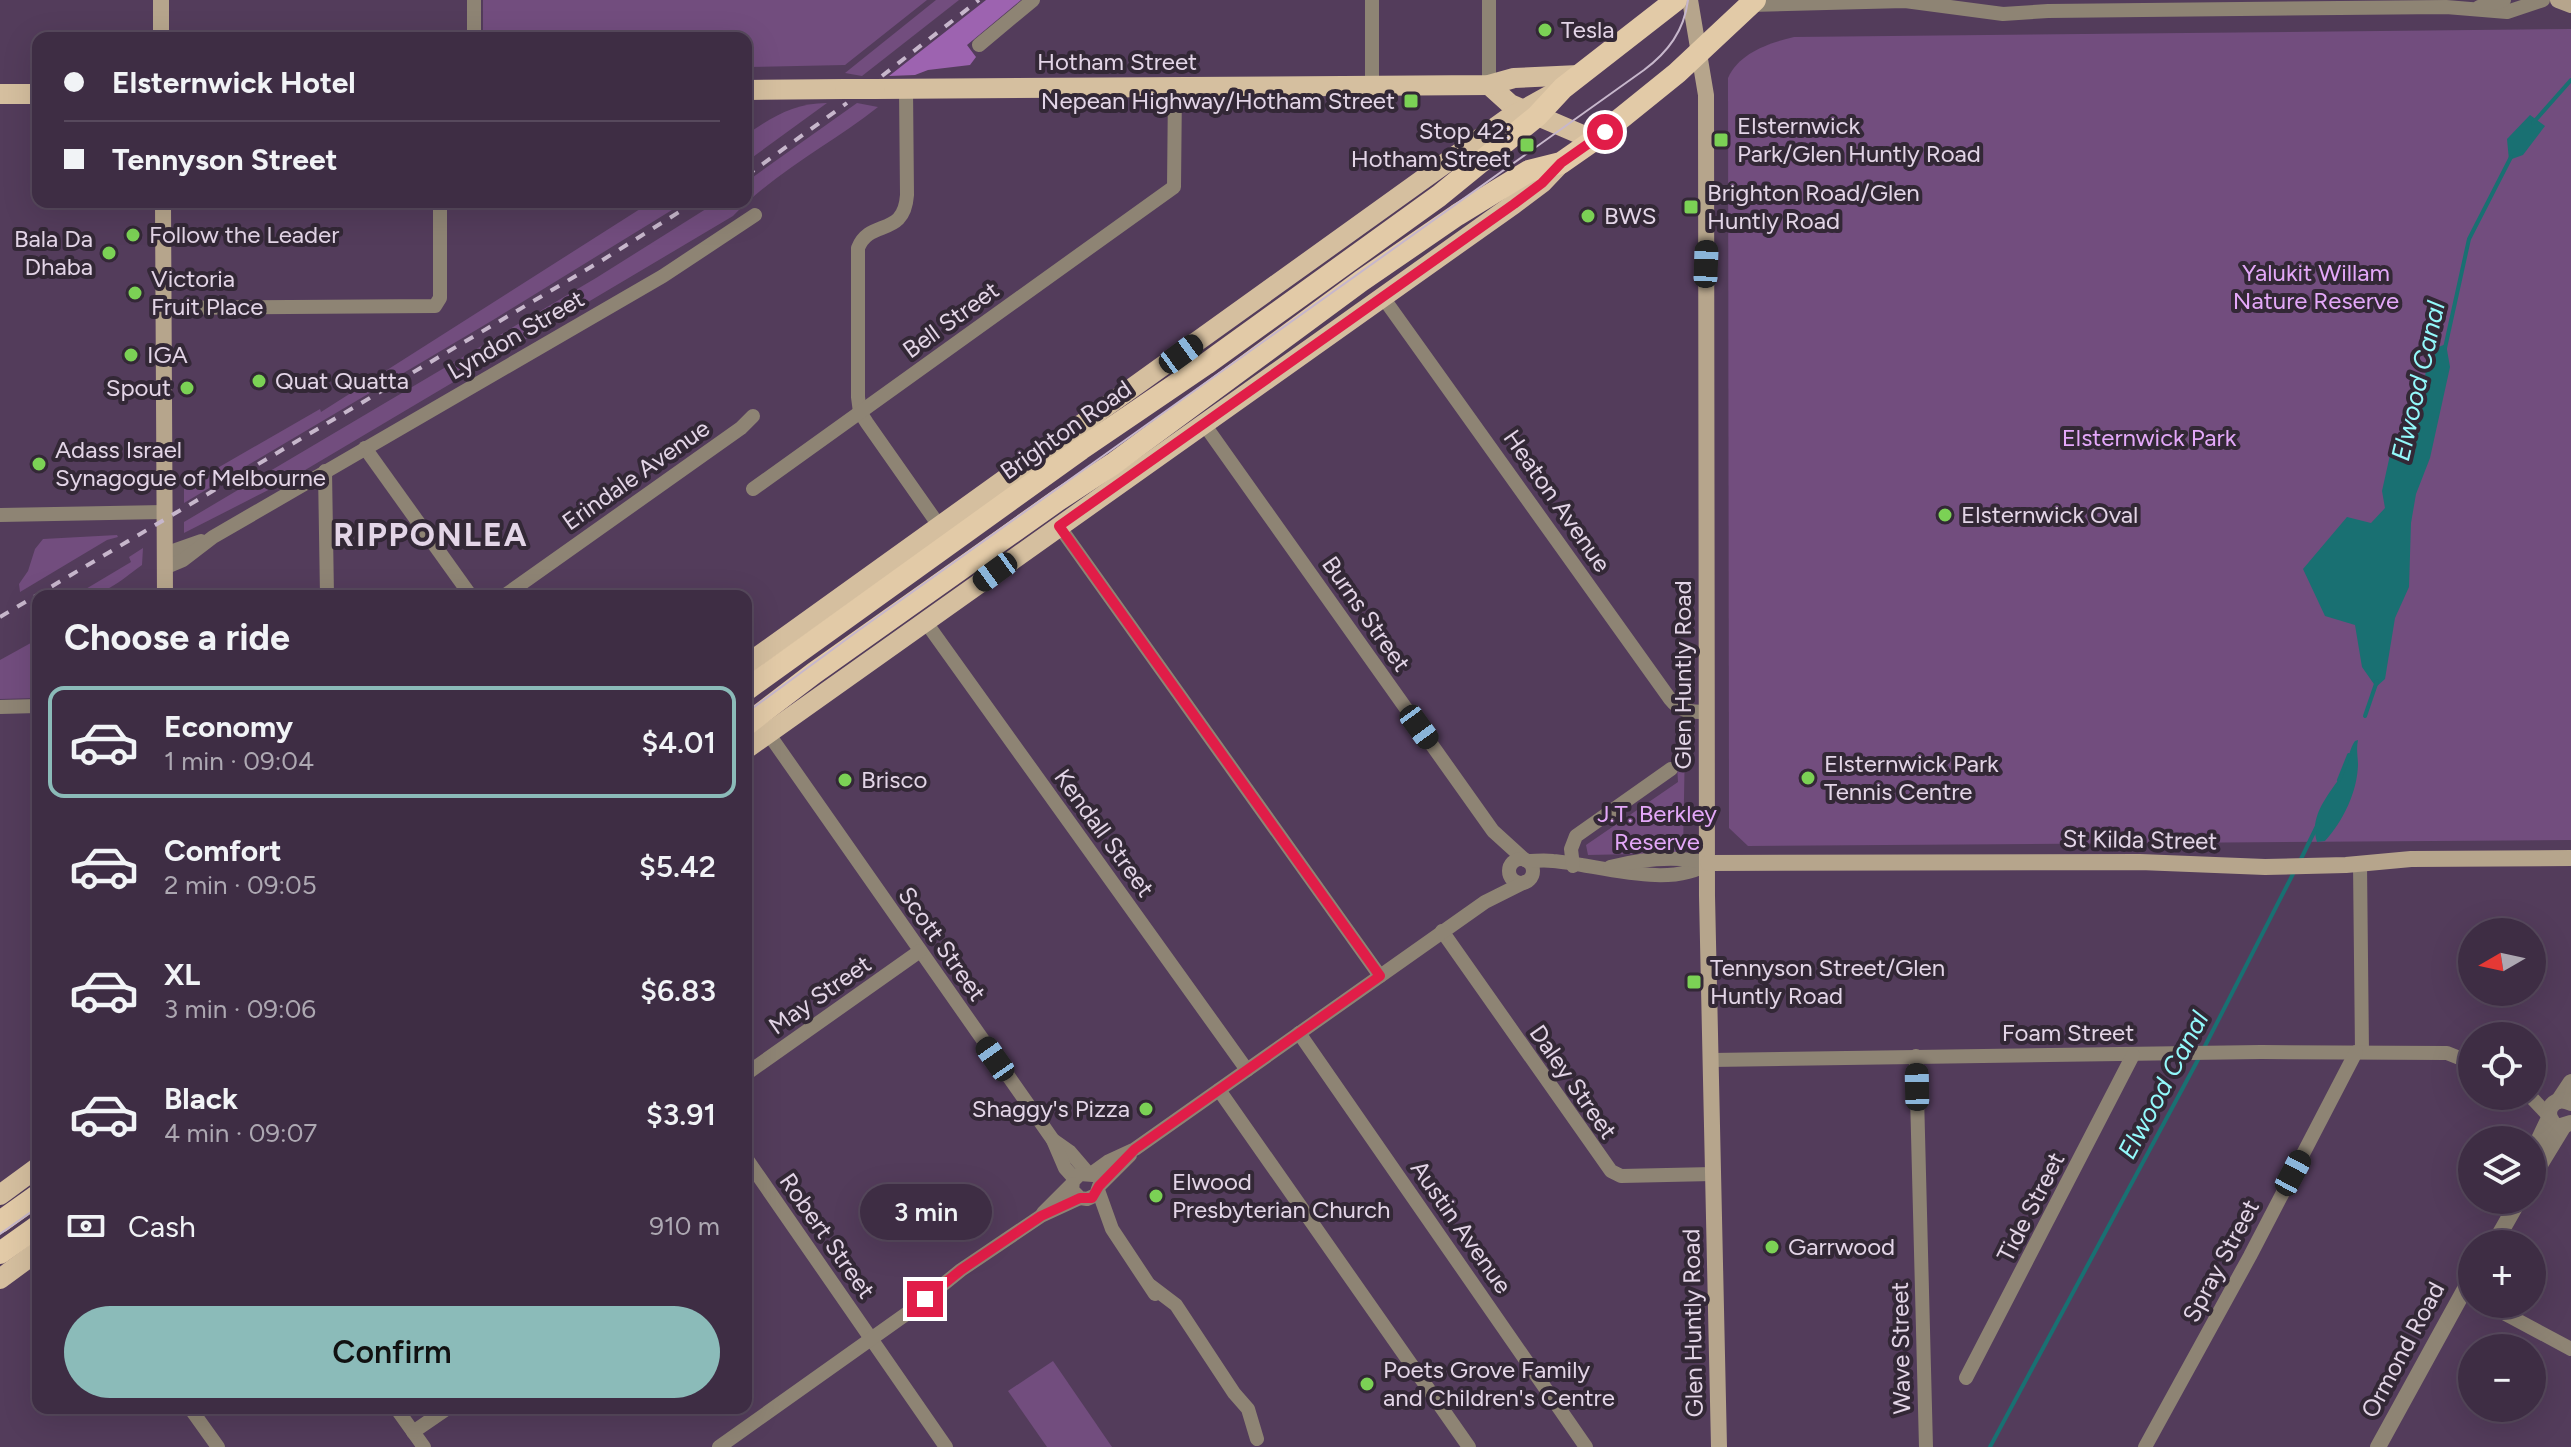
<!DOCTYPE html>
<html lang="en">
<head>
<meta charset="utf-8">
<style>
  :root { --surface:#3e2d44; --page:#45354b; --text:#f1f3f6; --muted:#ada8b2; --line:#57495d; --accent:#8bbbb9 }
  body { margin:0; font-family:Figtree,sans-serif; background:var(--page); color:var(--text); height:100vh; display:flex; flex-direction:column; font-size:30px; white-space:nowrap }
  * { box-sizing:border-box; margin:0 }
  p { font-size:26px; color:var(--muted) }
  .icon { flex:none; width:44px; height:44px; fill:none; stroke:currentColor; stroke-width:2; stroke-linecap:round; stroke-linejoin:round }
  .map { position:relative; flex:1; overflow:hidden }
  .panel { position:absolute; left:32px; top:590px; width:720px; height:824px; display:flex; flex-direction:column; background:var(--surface); border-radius:16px; box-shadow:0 8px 32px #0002,0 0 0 2px var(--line) }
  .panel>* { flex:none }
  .top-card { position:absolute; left:32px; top:32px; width:720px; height:176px; border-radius:16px; box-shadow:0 8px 32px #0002,0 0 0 2px var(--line); display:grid; align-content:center; height:176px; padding:0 32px; background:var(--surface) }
  .needle { width:52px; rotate:261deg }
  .buttons { position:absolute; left:2458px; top:918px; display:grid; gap:16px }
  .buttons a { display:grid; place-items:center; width:88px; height:88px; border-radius:50%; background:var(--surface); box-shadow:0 8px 32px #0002,0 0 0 2px var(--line); font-size:40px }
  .end { position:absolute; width:36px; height:36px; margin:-18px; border:10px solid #e11d48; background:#fff; box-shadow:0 0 0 4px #fff }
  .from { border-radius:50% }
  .bubble { position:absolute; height:56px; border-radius:28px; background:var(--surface); box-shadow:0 8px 32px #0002,0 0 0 2px var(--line); font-size:26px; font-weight:600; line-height:56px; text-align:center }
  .car { position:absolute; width:24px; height:48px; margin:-24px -12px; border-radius:10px; box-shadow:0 0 6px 2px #0007; background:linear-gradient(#222 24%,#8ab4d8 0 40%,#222 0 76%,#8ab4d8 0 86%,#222 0) }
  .top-card b { display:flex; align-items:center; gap:28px; height:76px; font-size:30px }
  .top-card b+b { border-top:2px solid var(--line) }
  .top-card i { width:20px; height:20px; background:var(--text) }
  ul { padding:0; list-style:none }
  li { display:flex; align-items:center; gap:24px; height:112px; margin:0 16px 12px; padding:0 16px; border:4px solid transparent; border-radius:16px }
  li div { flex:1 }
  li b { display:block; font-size:30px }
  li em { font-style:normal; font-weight:600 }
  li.current { border-color:var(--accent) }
  li>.icon { width:72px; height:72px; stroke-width:1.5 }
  h2 { padding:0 32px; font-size:36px; line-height:96px }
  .pay { display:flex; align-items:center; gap:20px; height:88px; padding:0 32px; font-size:30px }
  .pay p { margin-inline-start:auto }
  .action { display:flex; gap:16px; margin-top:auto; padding:16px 32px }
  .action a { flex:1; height:92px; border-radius:48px; background:var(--accent); color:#111; font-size:32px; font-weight:600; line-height:92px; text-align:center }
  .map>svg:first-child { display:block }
  .green { fill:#724d7e }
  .forest { fill:#9d63b0 }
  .water { fill:#197072 }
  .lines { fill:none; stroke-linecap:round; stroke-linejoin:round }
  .stream { stroke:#197072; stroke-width:4 }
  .minor { stroke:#8e8474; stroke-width:14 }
  .tertiary { stroke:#8e8474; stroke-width:16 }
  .secondary { stroke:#b6a58c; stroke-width:16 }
  .primary { stroke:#d5bf9f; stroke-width:20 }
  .trunk { stroke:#e2caa7; stroke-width:22 }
  .tram { stroke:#c7b7cc; stroke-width:2 }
  .rail { stroke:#c7b7cc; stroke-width:4; stroke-dasharray:10 10; stroke-linecap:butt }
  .primary-bridge { stroke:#d5bf9f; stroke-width:20 }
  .route { stroke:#e11d48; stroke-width:10 }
  .poi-dot { fill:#7bd155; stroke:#332836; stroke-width:3 }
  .labels { text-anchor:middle; stroke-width:8; stroke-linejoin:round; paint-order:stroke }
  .poi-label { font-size:24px; fill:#e3d5e7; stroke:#332836; text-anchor:start }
  .street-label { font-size:24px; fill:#e3d5e7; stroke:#332836 }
  .park-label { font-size:24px; fill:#e4a8f9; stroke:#332836 }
  .water-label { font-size:26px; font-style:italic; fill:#93f9fb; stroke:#332836 }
  .district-label { font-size:32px; font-weight:bold; letter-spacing:2px; fill:#e3d5e7; stroke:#332836 }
</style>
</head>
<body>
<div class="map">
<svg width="2571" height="1447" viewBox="0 0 2571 1447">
  <rect width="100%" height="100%" fill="#533c5b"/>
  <g class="green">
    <path d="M483,0H927L845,65L746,67V38H483Z"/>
    <path d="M936,0H959L862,76L845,73Z"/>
    <path d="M2571,29V840L1748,846L1729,828L1728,78C1739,53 1769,43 1794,37Z"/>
    <path d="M827,103L746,162V135C772,117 794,103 827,103Z"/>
    <path d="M857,103L878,107C831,144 775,172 733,216L290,479L184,533V522L596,278L717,202H746V182Z"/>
    <path d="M651,202H685L493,320L184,503V485L202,475H213L214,470L320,409L321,412Z"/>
    <path d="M117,535L118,537L107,540L20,592L19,584L28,571L35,549L43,539Z"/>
    <path d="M143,548L142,565C117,583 106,596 74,596L131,562L129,557Z"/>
    <path d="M38,639V698L0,699V660Z"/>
    <path d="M1685,743L1683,853L1588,855L1586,845L1678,782L1676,748Z"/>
    <path d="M1053,1361L1112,1447H1047L1008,1391Z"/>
  </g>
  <path class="forest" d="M986,0H1021L967,45L976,57L970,65L928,70L915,75L889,76Z"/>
  <g class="water">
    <path d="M2530,115L2545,126L2523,155L2509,160L2507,139Z"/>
    <path d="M2446,344L2450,367L2430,458L2416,494L2411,523L2409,587L2395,618L2385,679L2376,687L2362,667L2355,625L2325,616L2303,569L2347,517L2371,523L2385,508L2382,491L2390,455L2421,413L2428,351Z"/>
    <path d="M2358,740C2356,749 2358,757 2358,765C2357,793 2343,821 2325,841L2317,842C2308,814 2331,793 2344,771C2349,762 2348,751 2355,741Z"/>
  </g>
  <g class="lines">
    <g class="stream">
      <path d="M2533,123L2571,80"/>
      <path d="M2445,348L2469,239L2511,157"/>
      <path d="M2365,716L2377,681"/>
      <path d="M2339,780L2349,755"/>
      <path d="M2299,863L2318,824"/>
      <path d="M2204,1048L2295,870"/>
      <path d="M1990,1447L2200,1056"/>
    </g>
    <g class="minor">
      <path d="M474,0V38"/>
      <path d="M1372,0V86"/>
      <path d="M1750,5L1905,1L2003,14L2048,11L2446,7L2507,12L2543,0"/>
      <path d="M2479,7L2504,0"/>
      <path d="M979,45L1033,0"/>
      <path d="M1489,85V0"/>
      <path d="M906,89L907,195C904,238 870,218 858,248V397L860,412L867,423L940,527"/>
      <path d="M1382,296L1670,699C1680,712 1691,712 1707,712"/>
      <path d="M163,308L435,306L440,298V202"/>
      <path d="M1204,424L1493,831L1525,860"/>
      <path d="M365,448L471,596"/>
      <path d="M325,471L327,596"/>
      <path d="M753,489L1174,187L1175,87"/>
      <path d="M0,515L164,512"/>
      <path d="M1059,526L1380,976"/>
      <path d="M164,554L201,541"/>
      <path d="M164,568L183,560L213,537L663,276L755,215"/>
      <path d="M504,596L741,428L753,416"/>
      <path d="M925,621L1247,1070"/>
      <path d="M0,707L38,706"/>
      <path d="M768,733L1053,1140L1070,1152L1088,1173"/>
      <circle cx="1521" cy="871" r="12"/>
      <path d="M1527,861C1536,861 1544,860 1553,861C1595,864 1671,890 1708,863"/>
      <path d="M2360,864L2362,1052"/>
      <path d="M1573,866L1571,849L1576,836L1671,769"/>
      <path d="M1610,867C1642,859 1675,855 1708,863"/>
      <path d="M1442,931L1611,1171L1621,1176L1713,1174"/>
      <path d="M1299,1033L1586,1447"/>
      <path d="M1916,1056L1926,1447"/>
      <path d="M1711,1060L2261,1052L2447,1053L2472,1063"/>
      <path d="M746,1074L920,951"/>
      <path d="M1219,1090L1469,1447"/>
      <path d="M2530,1096L2548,1115"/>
      <path d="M1053,1140L1065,1168L1074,1178"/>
      <path d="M746,1158L946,1447"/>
      <path d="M1091,1174L1109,1161L1135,1149L1485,902L1525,882"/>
      <path d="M1093,1175L1080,1174L1073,1181L1072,1190L1080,1198L1087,1199L1096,1195L1099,1186L1130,1155"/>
      <path d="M1098,1190L1112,1229L1155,1294"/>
      <path d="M1043,1213L1072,1184"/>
      <path d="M1151,1286L1176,1305L1234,1393L1248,1409L1257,1439"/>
      <path d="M2487,1304L2571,1349"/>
      <path d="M1966,1378L2133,1055"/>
      <path d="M190,1408L218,1447"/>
      <path d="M396,1408L424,1447"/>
      <path d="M413,1432L448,1408"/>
      <path d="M719,1447L909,1312L961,1270L1041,1216L1080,1198"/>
      <path d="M2145,1447L2250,1256L2356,1052"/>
    </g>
    <g class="tertiary">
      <path d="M2559,1100L2571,1082"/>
      <path d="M2571,1103C2552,1093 2540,1116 2558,1127L2571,1123"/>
      <path d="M2532,1154L2549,1118"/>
      <path d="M2532,1178L2563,1127"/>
      <path d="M2494,1244L2519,1200"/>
      <path d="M2378,1447L2472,1276"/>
    </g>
    <g class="secondary">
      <path d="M161,0V38"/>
      <path d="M1690,0L1706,95L1707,896L1719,1447"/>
      <path d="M2558,0L2571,5"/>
      <path d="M163,202L165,596"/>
      <path d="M1708,863L2140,862L2265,867L2346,865L2411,859L2571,858"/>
    </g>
    <g class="primary">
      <path d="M1489,85L1510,104L1594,140"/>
      <path d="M875,89L1489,85L1514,78L1579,75"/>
      <path d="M746,90L845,89"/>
      <path d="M0,94H38"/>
      <path d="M746,665L1507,119L1559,90"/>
      <path d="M746,749L1514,204L1542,183L1561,163"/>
      <path d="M0,1195L38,1167"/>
      <path d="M0,1279L38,1251"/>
    </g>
    <g class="trunk">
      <path d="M746,690L1081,449L1206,364L1439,196L1537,116L1563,88L1676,0"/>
      <path d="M746,725L814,673L1058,500L1113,464L1361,281L1457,215L1529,171L1561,163L1594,140L1677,73L1755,0"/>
      <path d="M0,1222L38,1195"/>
      <path d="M0,1253L38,1226"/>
    </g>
    <g class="tram">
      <path d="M746,713L859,630L1644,70C1668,52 1684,31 1688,0"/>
      <path d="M0,1234L38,1207"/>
    </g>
    <g class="rail">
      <path d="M882,76L979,0"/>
      <path d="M746,176L847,103"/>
      <path d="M0,617L601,261L695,202"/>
    </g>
    <path class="primary-bridge" d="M845,89H875"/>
  </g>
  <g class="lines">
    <path class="route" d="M925,1299L961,1270L1041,1216L1080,1198H1092L1099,1186L1135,1149L1380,976L1059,526L1514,204L1542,183L1561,163L1605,132"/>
  </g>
  <g class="poi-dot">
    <circle cx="1545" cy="30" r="8"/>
    <rect x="1403" y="93" width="16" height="16" rx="4"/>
    <rect x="1713" y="132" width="16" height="16" rx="4"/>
    <rect x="1519" y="137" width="16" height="16" rx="4"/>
    <rect x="1683" y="199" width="16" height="16" rx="4"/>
    <circle cx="1588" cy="216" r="8"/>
    <circle cx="133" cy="235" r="8"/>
    <circle cx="109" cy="253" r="8"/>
    <circle cx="135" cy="293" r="8"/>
    <circle cx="131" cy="355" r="8"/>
    <circle cx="259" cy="381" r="8"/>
    <circle cx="187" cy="388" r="8"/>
    <circle cx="39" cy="464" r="8"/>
    <circle cx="1945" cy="515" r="8"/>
    <circle cx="1808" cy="778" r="8"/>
    <circle cx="845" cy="780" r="8"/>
    <rect x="1686" y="974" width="16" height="16" rx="4"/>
    <circle cx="1146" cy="1109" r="8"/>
    <circle cx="1156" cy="1196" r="8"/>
    <circle cx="1772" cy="1247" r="8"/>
    <circle cx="1367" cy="1384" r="8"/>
  </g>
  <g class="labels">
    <g class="poi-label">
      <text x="1561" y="38">Tesla</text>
      <text x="1395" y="109" text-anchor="end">Nepean Highway/Hotham Street</text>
      <text x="1737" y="134">Elsternwick<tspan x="1737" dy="28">Park/Glen Huntly Road</tspan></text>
      <text x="1511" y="139" text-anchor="end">Stop 42:<tspan x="1511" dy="28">Hotham Street</tspan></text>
      <text x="1707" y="201">Brighton Road/Glen<tspan x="1707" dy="28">Huntly Road</tspan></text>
      <text x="1604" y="224">BWS</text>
      <text x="149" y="243">Follow the Leader</text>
      <text x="93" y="247" text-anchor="end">Bala Da<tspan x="93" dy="28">Dhaba</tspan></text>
      <text x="151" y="287">Victoria<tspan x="151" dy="28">Fruit Place</tspan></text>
      <text x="147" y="363">IGA</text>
      <text x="275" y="389">Quat Quatta</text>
      <text x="171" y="396" text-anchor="end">Spout</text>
      <text x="55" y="458">Adass Israel<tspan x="55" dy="28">Synagogue of Melbourne</tspan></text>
      <text x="1961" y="523">Elsternwick Oval</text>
      <text x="1824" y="772">Elsternwick Park<tspan x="1824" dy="28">Tennis Centre</tspan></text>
      <text x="861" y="788">Brisco</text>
      <text x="1710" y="976">Tennyson Street/Glen<tspan x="1710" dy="28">Huntly Road</tspan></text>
      <text x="1130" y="1117" text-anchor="end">Shaggy's Pizza</text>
      <text x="1172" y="1190">Elwood<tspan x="1172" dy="28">Presbyterian Church</tspan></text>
      <text x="1788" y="1255">Garrwood</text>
      <text x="1383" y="1378">Poets Grove Family<tspan x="1383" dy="28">and Children's Centre</tspan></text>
    </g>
    <g class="street-label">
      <text x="1117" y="70">Hotham Street</text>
      <text transform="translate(951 320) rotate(-36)" y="8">Bell Street</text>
      <text transform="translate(516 335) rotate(-30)" y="8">Lyndon Street</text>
      <text transform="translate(1066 430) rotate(-35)" y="8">Brighton Road</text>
      <text transform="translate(636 475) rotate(-35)" y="8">Erindale Avenue</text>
      <text transform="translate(1557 501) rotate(55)" y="8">Heaton Avenue</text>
      <text transform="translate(1366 614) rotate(55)" y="8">Burns Street</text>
      <text transform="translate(1683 675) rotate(-90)" y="8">Glen Huntly Road</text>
      <text transform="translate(1104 833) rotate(54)" y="8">Kendall Street</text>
      <text transform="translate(2140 840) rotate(1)" y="8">St Kilda Street</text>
      <text transform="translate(942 944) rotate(55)" y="8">Scott Street</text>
      <text transform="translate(820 995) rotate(-35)" y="8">May Street</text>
      <text x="2068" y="1041">Foam Street</text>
      <text transform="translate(1573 1082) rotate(55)" y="8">Daley Street</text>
      <text transform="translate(2031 1207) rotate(-63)" y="8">Tide Street</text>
      <text transform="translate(1461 1227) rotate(55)" y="8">Austin Avenue</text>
      <text transform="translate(827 1236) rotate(55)" y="8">Robert Street</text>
      <text transform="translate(2221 1261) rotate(-62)" y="8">Spray Street</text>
      <text transform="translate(1693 1323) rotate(-91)" y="8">Glen Huntly Road</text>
      <text transform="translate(1901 1348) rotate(-91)" y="8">Wave Street</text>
      <text transform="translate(2403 1350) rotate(-62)" y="8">Ormond Road</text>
    </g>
    <g class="park-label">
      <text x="2316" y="281">Yalukit Willam<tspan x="2316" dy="28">Nature Reserve</tspan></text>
      <text x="2149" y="446">Elsternwick Park</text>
      <text x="1657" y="822">J.T. Berkley<tspan x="1657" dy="28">Reserve</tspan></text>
    </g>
    <g class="water-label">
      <text transform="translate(2418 381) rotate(-77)" y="9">Elwood Canal</text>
      <text transform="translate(2163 1085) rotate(-62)" y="9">Elwood Canal</text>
    </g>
    <g class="district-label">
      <text x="431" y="546">RIPPONLEA</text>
    </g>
  </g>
</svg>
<div class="buttons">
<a><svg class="needle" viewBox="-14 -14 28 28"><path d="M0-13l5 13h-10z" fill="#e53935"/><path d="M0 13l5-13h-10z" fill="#ada8b2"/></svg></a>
<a><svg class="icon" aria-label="locate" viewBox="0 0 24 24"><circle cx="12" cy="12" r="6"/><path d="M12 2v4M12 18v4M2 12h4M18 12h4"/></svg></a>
<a><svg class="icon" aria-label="layers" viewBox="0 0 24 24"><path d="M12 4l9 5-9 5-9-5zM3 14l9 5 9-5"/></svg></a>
<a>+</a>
<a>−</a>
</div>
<i class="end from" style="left:1605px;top:132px"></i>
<i class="end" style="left:925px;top:1299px"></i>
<div class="bubble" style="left:860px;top:1184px;width:132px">3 min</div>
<i class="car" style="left:1706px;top:264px;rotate:2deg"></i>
<i class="car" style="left:1181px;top:354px;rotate:54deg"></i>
<i class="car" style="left:995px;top:572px;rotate:234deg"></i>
<i class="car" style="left:1419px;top:727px;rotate:144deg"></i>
<i class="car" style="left:995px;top:1059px;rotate:325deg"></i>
<i class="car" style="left:1917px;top:1087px;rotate:359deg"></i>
<i class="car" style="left:2293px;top:1173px;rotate:28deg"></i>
<div class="top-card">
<b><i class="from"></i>Elsternwick Hotel</b>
<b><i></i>Tennyson Street</b>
</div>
<section class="panel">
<h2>Choose a ride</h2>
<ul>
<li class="current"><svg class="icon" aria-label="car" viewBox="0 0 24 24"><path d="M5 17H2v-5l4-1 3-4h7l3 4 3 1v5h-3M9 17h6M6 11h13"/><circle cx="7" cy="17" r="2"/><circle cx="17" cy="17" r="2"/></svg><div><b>Economy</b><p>1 min · 09:04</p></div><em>$4.01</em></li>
<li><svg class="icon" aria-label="car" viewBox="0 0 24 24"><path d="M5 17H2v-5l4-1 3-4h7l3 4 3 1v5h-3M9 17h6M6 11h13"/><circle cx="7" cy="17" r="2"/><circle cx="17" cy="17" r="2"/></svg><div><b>Comfort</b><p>2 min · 09:05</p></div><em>$5.42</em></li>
<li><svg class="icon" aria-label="car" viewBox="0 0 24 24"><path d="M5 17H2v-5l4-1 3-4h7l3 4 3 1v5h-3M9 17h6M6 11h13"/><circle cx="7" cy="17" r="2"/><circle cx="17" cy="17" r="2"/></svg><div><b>XL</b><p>3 min · 09:06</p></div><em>$6.83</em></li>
<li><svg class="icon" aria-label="car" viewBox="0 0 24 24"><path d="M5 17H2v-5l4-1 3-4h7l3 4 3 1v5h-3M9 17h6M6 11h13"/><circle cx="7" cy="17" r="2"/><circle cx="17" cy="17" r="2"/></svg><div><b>Black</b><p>4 min · 09:07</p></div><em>$3.91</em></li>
</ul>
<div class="pay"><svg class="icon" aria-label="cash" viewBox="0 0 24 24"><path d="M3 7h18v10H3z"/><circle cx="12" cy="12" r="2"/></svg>Cash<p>910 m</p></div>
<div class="action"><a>Confirm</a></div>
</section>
</div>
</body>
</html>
